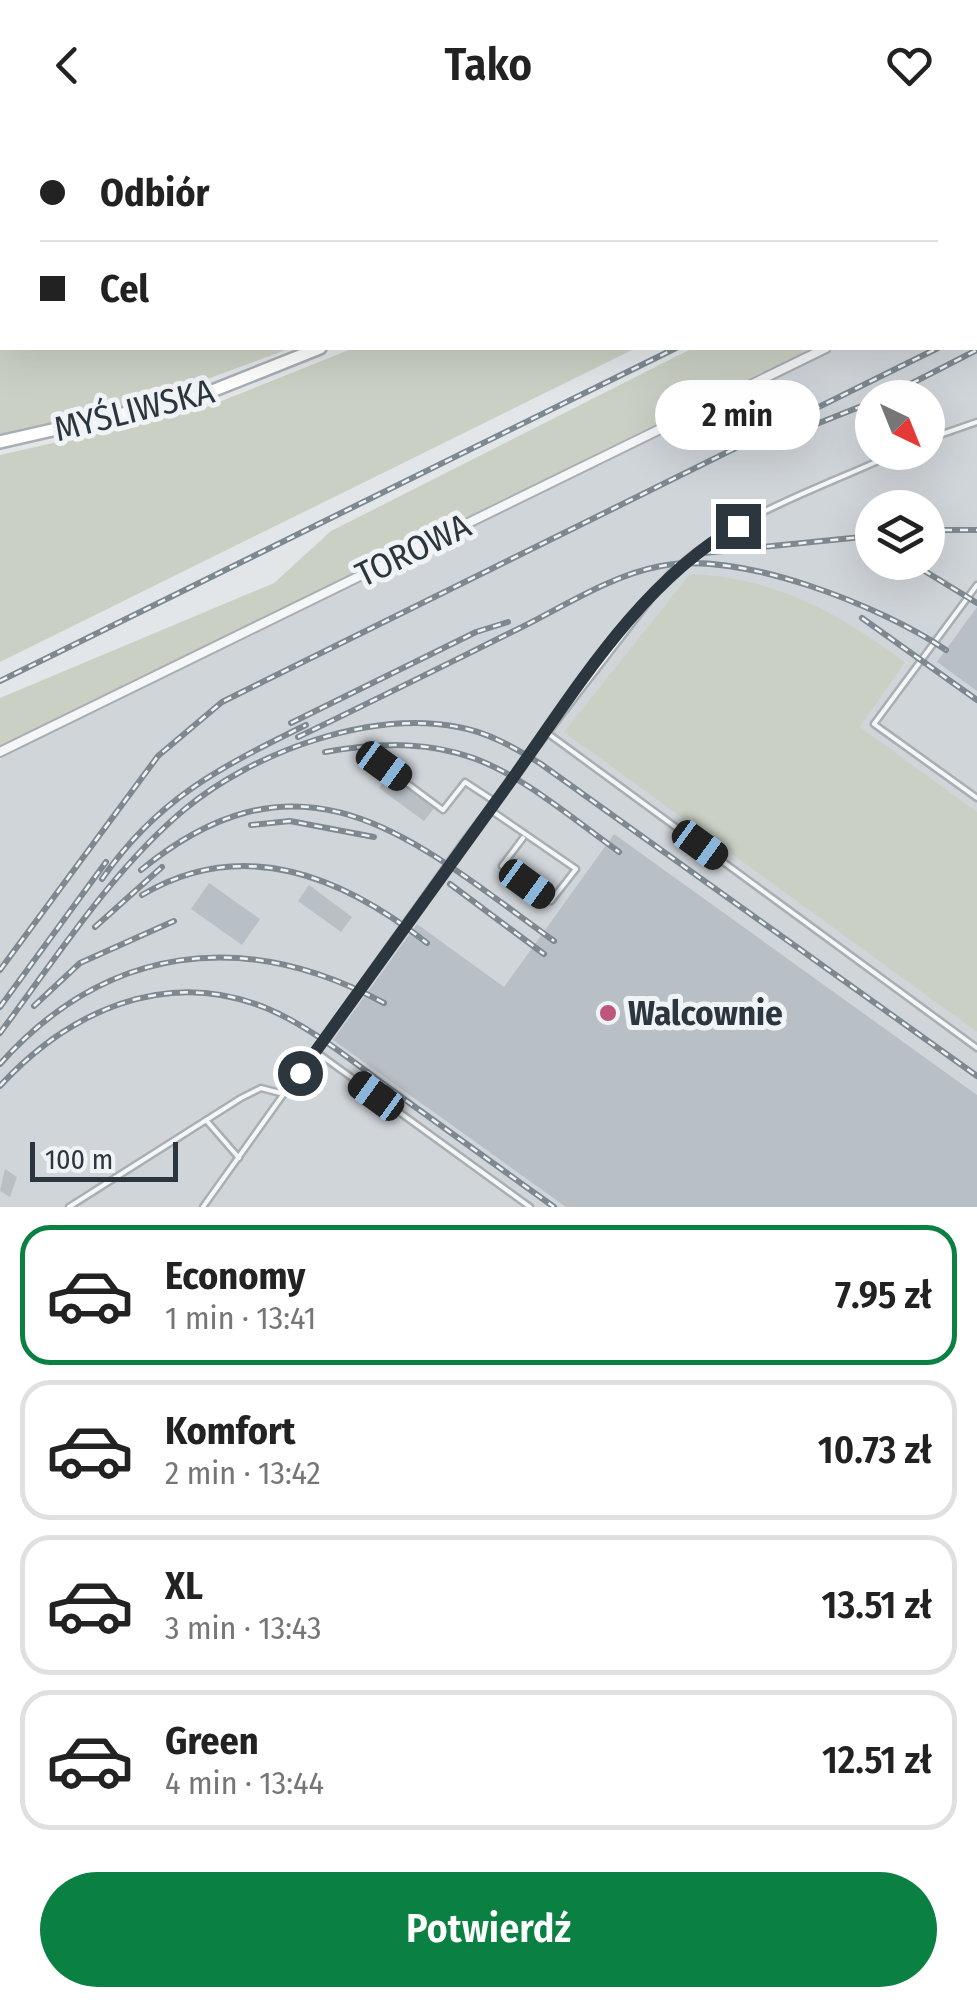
<!DOCTYPE html>
<html lang="pl">
<head>
<meta charset="utf-8">
<style>
  :root { --surface:#fff; --page:#f2f2f2; --text:#222; --muted:#767676; --line:#e0e0e0; --accent:#0b8043 }
  body { margin:0; font-family:"Fira Sans Condensed",sans-serif; background:var(--page); color:var(--text); height:100vh; display:flex; flex-direction:column; font-size:38px; white-space:nowrap }
  * { box-sizing:border-box; margin:0 }
  p { font-size:32px; color:var(--muted) }
  .icon { flex:none; width:55px; height:55px; fill:none; stroke:currentColor; stroke-width:2; stroke-linecap:round; stroke-linejoin:round }
  .map { position:relative; height:1077px; overflow:hidden }
  .details { display:flex; flex-direction:column; background:var(--surface); flex:1 }
  .details>* { flex:none }
  .guide { position:absolute; left:0px; top:0px; width:978px; height:220px; box-shadow:0 10px 40px #0002; display:grid; align-content:center; height:220px; padding:0 40px; background:var(--surface) }
  .needle { width:65px; rotate:137deg }
  .buttons { position:absolute; left:855px; top:250px; display:grid; gap:20px }
  .buttons a { display:grid; place-items:center; width:90px; height:90px; border-radius:50%; background:var(--surface); box-shadow:0 10px 40px #0002; font-size:50px }
  .scale { position:absolute; left:30px; bottom:25px; width:148px; box-sizing:border-box; padding-left:10px; border:5px solid #2c363e; border-top:0; font-size:28px; line-height:35px; white-space:nowrap; color:#2c363e; -webkit-text-stroke:8px #f1f4f6; paint-order:stroke }
  .end { position:absolute; width:45px; height:45px; margin:-22px; border:12px solid #2c363e; background:#fff; box-shadow:0 0 0 5px #fff }
  .from { border-radius:50% }
  .bubble { position:absolute; height:70px; border-radius:35px; background:var(--surface); box-shadow:0 10px 40px #0002; font-size:32px; font-weight:600; line-height:70px; text-align:center }
  .car { position:absolute; width:30px; height:60px; margin:-30px -15px; border-radius:12px; box-shadow:0 0 8px 2px #0007; background:linear-gradient(#222 24%,#8ab4d8 0 40%,#222 0 76%,#8ab4d8 0 86%,#222 0) }
  .guide b { display:flex; align-items:center; gap:35px; height:95px; font-size:38px }
  .guide b+b { border-top:2px solid var(--line) }
  .guide i { width:25px; height:25px; background:var(--text) }
  ul { padding:18px 0 0; list-style:none }
  li { display:flex; align-items:center; gap:30px; height:140px; margin:0 20px 15px; padding:0 20px; border:5px solid var(--line); border-radius:30px }
  li div { flex:1 }
  li b { display:block; font-size:38px }
  li em { font-style:normal; font-weight:600 }
  li.active { border-color:var(--accent) }
  li>.icon { width:90px; height:90px; stroke-width:1.5 }
  .action { display:flex; gap:20px; margin-top:auto; padding:20px 40px }
  .action a { flex:1; height:115px; border-radius:60px; background:var(--accent); color:#fff; font-size:40px; font-weight:600; line-height:115px; text-align:center }
  header { display:flex; justify-content:space-between; align-items:center; height:130px; padding:0 40px; background:var(--surface); font-size:45px; font-weight:600 }
  .map>svg:first-child { display:block }
  .built { fill:#d0d5da; fill-rule:evenodd }
  .green { fill:#cad1c4 }
  .building { fill:#b9c0c5 }
  .lines { fill:none; stroke-linecap:round; stroke-linejoin:round }
  .lane-casing { stroke:#a8aeb2; stroke-width:9 }
  .street-casing { stroke:#a8aeb2; stroke-width:12 }
  .secondary-casing { stroke:#a8aeb2; stroke-width:16 }
  .lane { stroke:#f4f6f7; stroke-width:4 }
  .street { stroke:#f4f6f7; stroke-width:8 }
  .secondary { stroke:#fff; stroke-width:11 }
  .rail-casing { stroke:#7d8890; stroke-width:6 }
  .rail { stroke:#f1f4f6; stroke-width:2.5; stroke-dasharray:8; stroke-linecap:butt }
  .route { stroke:#2c363e; stroke-width:12 }
  .poi-dot { fill:#be567b; stroke:#f1f4f6; stroke-width:4 }
  .labels { text-anchor:middle; stroke-width:10; stroke-linejoin:round; paint-order:stroke }
  .street-label { font-size:35px; fill:#2c363e; stroke:#f1f4f6 }
  .poi-label { font-size:35px; font-weight:bold; fill:#2c363e; stroke:#f1f4f6; text-anchor:start }
</style>
</head>
<body>
<header><svg class="icon" aria-label="back" viewBox="0 0 24 24"><path d="M15 5l-7 7 7 7"/></svg>Tako<svg class="icon" aria-label="heart" viewBox="0 0 24 24"><path d="M12 20l-8-8c-3-5 5-10 8-4 3-6 11-1 8 4z"/></svg></header>
<div class="map">
<svg width="977" height="1077" viewBox="0 0 977 1077">
  <rect width="100%" height="100%" fill="#e2e6e8"/>
  <path class="built" d="M977,156V1077H0V629L838,218H975ZM872,268H928V322H872ZM872,378H928V432H872Z"/>
  <g class="green">
    <path d="M0,110L2,218H291L134,276L0,304Z"/>
    <path d="M354,218H636L0,532V325L199,280Z"/>
    <path d="M693,218H812L0,616V568L274,453L331,401Z"/>
    <path d="M690,444C775,447 838,483 905,532L860,597L977,682V902L564,602Z"/>
  </g>
  <g class="building">
    <path d="M977,477V561L937,532Z"/>
    <path d="M392,640L438,673L424,691L379,658Z"/>
    <path d="M614,704L977,965V1077H566L333,910L417,794L504,857Z"/>
    <path d="M209,753L260,789L242,815L191,779Z"/>
    <path d="M309,755L352,787L341,802L298,771Z"/>
    <path d="M5,1039L17,1047L10,1067L0,1061Z"/>
  </g>
  <g class="lines">
    <defs>
      <g id="lane">
        <path d="M44,0L45,2"/>
        <path d="M422,0L423,2"/>
        <path d="M127,2L136,0"/>
        <path d="M928,309L977,292"/>
        <path d="M977,455L874,594L977,668"/>
        <path d="M546,602L977,918"/>
        <path d="M384,636L443,680L465,652L494,671"/>
        <path d="M489,679L576,739L551,771L502,736L523,708"/>
        <path d="M315,921L530,1077"/>
        <path d="M206,990L239,1028"/>
        <path d="M69,1077L241,968L261,958L284,964"/>
        <path d="M203,1077L462,714L669,445C730,386 822,358 898,322"/>
      </g>
      <g id="street">
        <path d="M975,150H977"/>
        <path d="M0,622L826,218"/>
      </g>
      <g id="secondary">
        <path d="M793,2L798,0"/>
        <path d="M0,312L197,267L320,218"/>
      </g>
    </defs>
    <use href="#lane" class="lane-casing"/>
    <use href="#street" class="street-casing"/>
    <use href="#secondary" class="secondary-casing"/>
    <use href="#lane" class="lane"/>
    <use href="#street" class="street"/>
    <use href="#secondary" class="secondary"/>
    <defs>
      <g id="rail">
        <path d="M975,70L977,69"/>
        <path d="M975,200L977,199"/>
        <path d="M883,268L977,220"/>
        <path d="M781,308L872,272"/>
        <path d="M928,400H977"/>
        <path d="M703,423L872,406"/>
        <path d="M910,432L977,473"/>
        <path d="M862,488L977,570"/>
        <path d="M0,551L676,218"/>
        <path d="M291,593L476,502L508,492"/>
        <path d="M298,607C373,571 447,534 522,497C566,475 612,445 661,436C740,420 881,476 946,520"/>
        <path d="M325,622C468,597 510,642 619,722"/>
        <path d="M251,695L290,691L374,707"/>
        <path d="M141,740C305,606 414,710 554,811"/>
        <path d="M102,749C158,668 221,637 306,595"/>
        <path d="M450,754L544,824"/>
        <path d="M142,765C244,705 343,747 427,813"/>
        <path d="M95,797L162,737"/>
        <path d="M0,840L158,626L222,572L938,218"/>
        <path d="M34,876L80,833L174,791"/>
        <path d="M0,877L106,732"/>
        <path d="M0,903C57,827 112,740 185,679C254,622 369,580 458,597C488,602 515,618 541,634L977,946"/>
        <path d="M0,934C107,814 245,798 384,873"/>
        <path d="M0,956C69,881 166,837 266,878C312,897 353,932 393,961C447,1000 500,1038 554,1077"/>
      </g>
    </defs>
    <use href="#rail" class="rail-casing"/>
    <use href="#rail" class="rail"/>
  </g>
  <g class="lines">
    <path class="route" d="M300,943C371,843 443,744 515,645C578,556 642,451 738,396"/>
  </g>
  <circle class="poi-dot" cx="608" cy="883" r="10"/>
  <g class="labels">
    <g class="street-label">
      <text transform="translate(134 280) rotate(-14)" y="12">MYŚLIWSKA</text>
      <text transform="translate(413 420) rotate(-26)" y="12">TOROWA</text>
    </g>
    <g class="poi-label">
      <text x="628" y="895">Walcownie</text>
    </g>
  </g>
</svg>
<div class="buttons">
<a><svg class="needle" viewBox="-14 -14 28 28"><path d="M0-13l5 13h-10z" fill="#e53935"/><path d="M0 13l5-13h-10z" fill="#767676"/></svg></a>
<a><svg class="icon" aria-label="layers" viewBox="0 0 24 24"><path d="M12 4l9 5-9 5-9-5zM3 14l9 5 9-5"/></svg></a>
</div>
<div class="scale">100 m</div>
<i class="end from" style="left:300px;top:943px"></i>
<i class="end" style="left:738px;top:396px"></i>
<div class="bubble" style="left:655px;top:250px;width:165px">2 min</div>
<i class="car" style="left:384px;top:636px;rotate:126deg"></i>
<i class="car" style="left:700px;top:715px;rotate:126deg"></i>
<i class="car" style="left:527px;top:754px;rotate:126deg"></i>
<i class="car" style="left:376px;top:966px;rotate:306deg"></i>
<div class="guide">
<b><i class="from"></i>Odbiór</b>
<b><i></i>Cel</b>
</div>
</div>
<section class="details">
<ul>
<li class="active"><svg class="icon" aria-label="car" viewBox="0 0 24 24"><path d="M5 17H2v-5l4-1 3-4h7l3 4 3 1v5h-3M9 17h6M6 11h13"/><circle cx="7" cy="17" r="2"/><circle cx="17" cy="17" r="2"/></svg><div><b>Economy</b><p>1 min · 13:41</p></div><em>7.95 zł</em></li>
<li><svg class="icon" aria-label="car" viewBox="0 0 24 24"><path d="M5 17H2v-5l4-1 3-4h7l3 4 3 1v5h-3M9 17h6M6 11h13"/><circle cx="7" cy="17" r="2"/><circle cx="17" cy="17" r="2"/></svg><div><b>Komfort</b><p>2 min · 13:42</p></div><em>10.73 zł</em></li>
<li><svg class="icon" aria-label="car" viewBox="0 0 24 24"><path d="M5 17H2v-5l4-1 3-4h7l3 4 3 1v5h-3M9 17h6M6 11h13"/><circle cx="7" cy="17" r="2"/><circle cx="17" cy="17" r="2"/></svg><div><b>XL</b><p>3 min · 13:43</p></div><em>13.51 zł</em></li>
<li><svg class="icon" aria-label="car" viewBox="0 0 24 24"><path d="M5 17H2v-5l4-1 3-4h7l3 4 3 1v5h-3M9 17h6M6 11h13"/><circle cx="7" cy="17" r="2"/><circle cx="17" cy="17" r="2"/></svg><div><b>Green</b><p>4 min · 13:44</p></div><em>12.51 zł</em></li>
</ul>
<div class="action"><a>Potwierdź</a></div>
</section>
</body>
</html>
